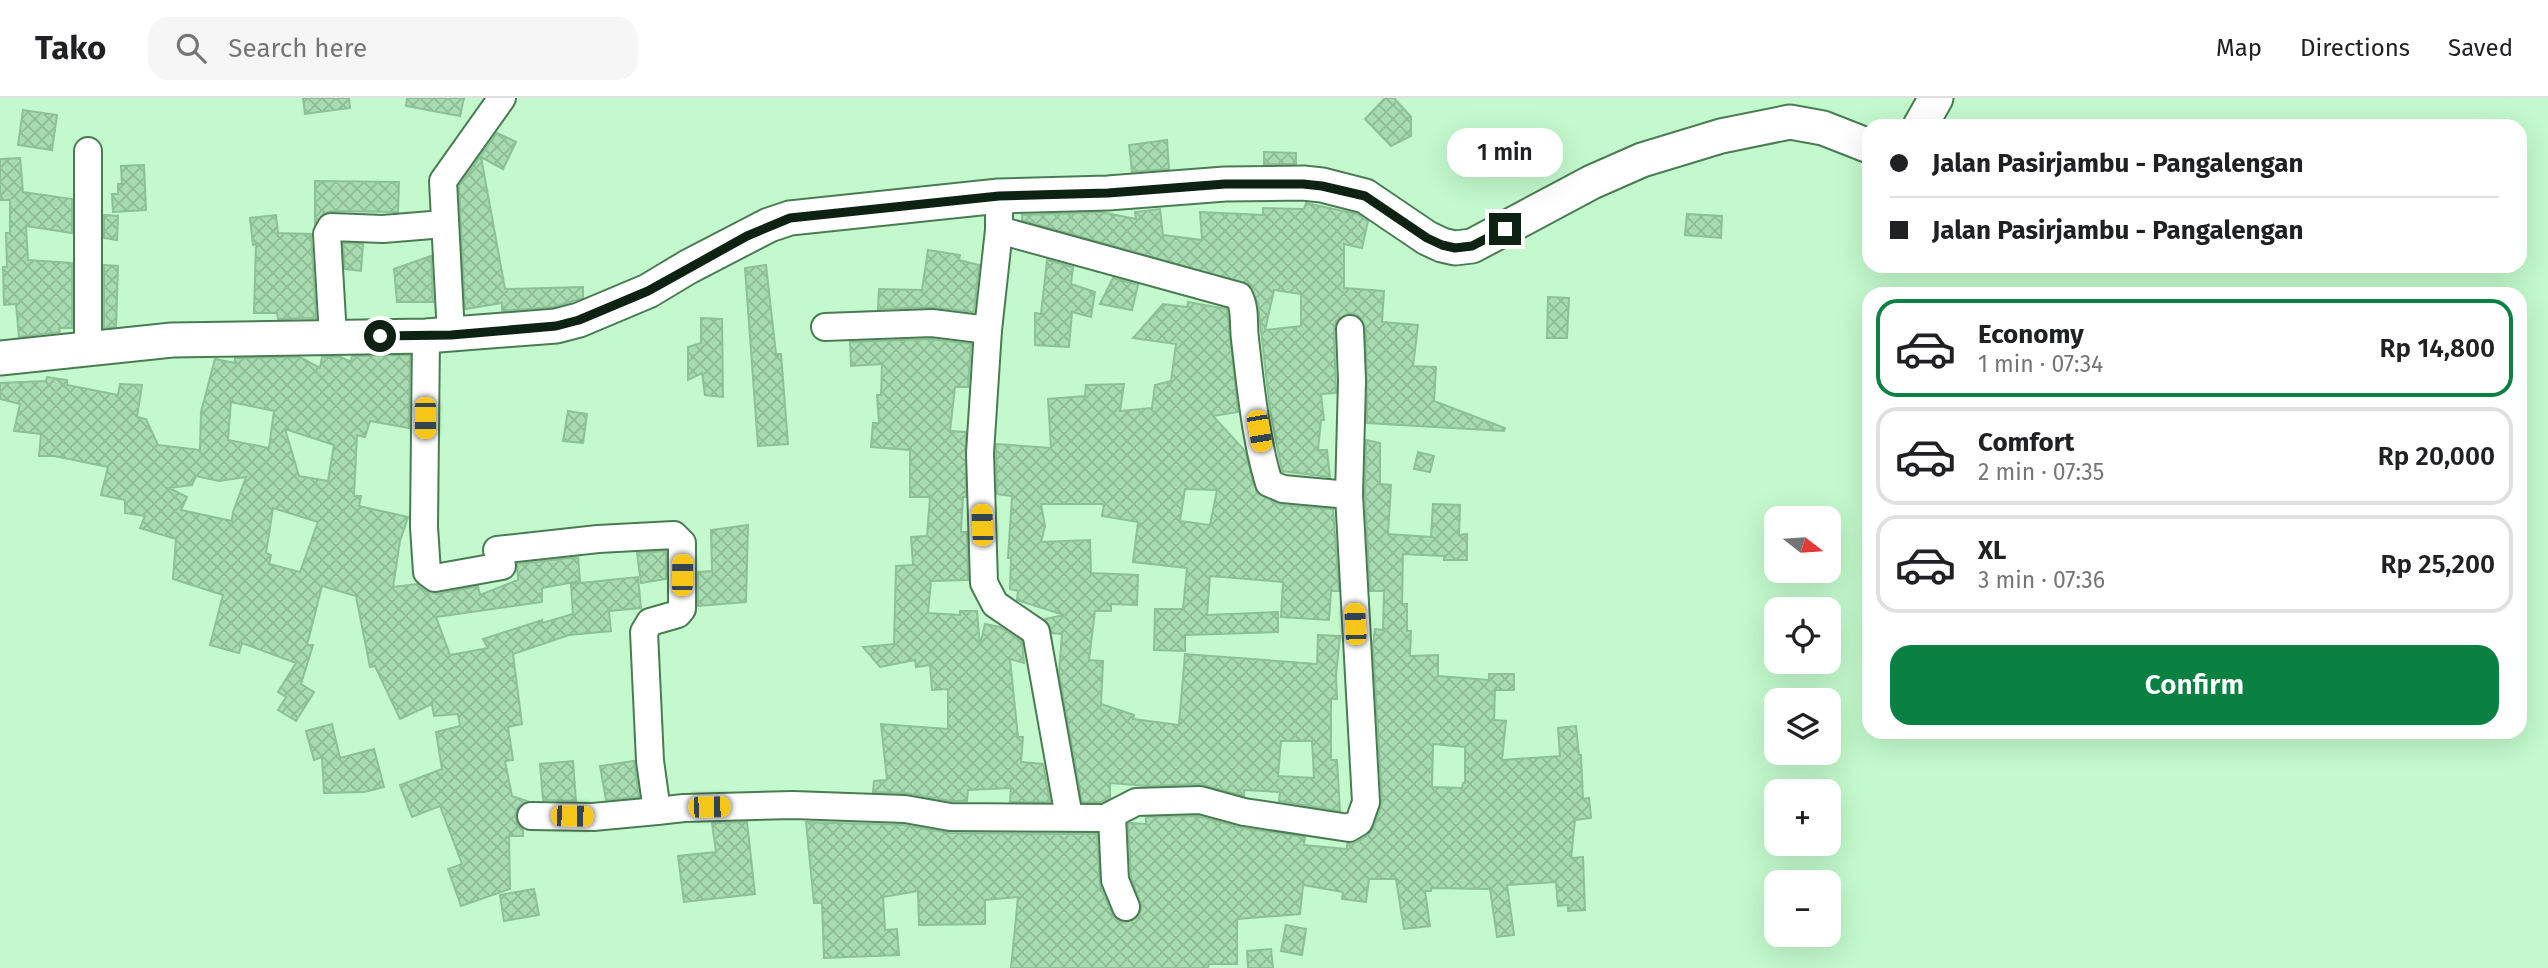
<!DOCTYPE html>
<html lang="en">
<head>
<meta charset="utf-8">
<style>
  :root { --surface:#fff; --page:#f6f6f6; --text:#202124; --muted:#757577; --line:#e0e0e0; --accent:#0b8043 }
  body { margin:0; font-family:"Fira Sans",sans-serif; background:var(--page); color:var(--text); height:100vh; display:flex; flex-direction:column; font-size:26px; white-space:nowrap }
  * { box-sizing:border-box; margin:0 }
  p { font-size:23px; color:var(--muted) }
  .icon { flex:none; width:38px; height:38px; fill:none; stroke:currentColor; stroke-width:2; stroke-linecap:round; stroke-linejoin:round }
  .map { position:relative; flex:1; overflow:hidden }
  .drawer { position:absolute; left:1862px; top:189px; width:665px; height:452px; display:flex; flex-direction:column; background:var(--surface); border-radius:21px; box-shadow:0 7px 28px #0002 }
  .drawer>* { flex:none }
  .hud { position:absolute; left:1862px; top:21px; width:665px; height:154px; border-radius:21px; box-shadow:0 7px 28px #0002; display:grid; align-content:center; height:154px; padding:0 28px; background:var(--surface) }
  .needle { width:46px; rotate:107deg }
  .buttons { position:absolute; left:1764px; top:408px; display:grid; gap:14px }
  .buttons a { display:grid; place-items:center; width:77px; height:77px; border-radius:14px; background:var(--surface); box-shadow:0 7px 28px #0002; font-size:35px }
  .end { position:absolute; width:32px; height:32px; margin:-16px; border:9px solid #0d2212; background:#fff; box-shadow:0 0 0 4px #fff }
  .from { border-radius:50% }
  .bubble { position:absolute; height:49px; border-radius:21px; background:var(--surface); box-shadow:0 7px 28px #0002; font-size:23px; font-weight:600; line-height:49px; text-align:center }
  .car { position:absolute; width:21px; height:42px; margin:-21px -10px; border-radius:9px; box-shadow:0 0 5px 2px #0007; background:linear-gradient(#f5c518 24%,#345 0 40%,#f5c518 0 76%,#345 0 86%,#f5c518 0) }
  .hud b { display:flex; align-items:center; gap:24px; height:66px; font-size:26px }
  .hud b+b { border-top:2px solid var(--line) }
  .hud i { width:18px; height:18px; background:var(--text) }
  ul { padding:12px 0 0; list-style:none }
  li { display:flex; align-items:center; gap:21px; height:98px; margin:0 14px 10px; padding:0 14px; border:4px solid var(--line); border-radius:21px }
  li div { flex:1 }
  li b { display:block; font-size:26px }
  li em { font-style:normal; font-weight:600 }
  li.current { border-color:var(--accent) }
  li>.icon { width:63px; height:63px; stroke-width:1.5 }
  .cta { display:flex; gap:14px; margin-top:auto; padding:14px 28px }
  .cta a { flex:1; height:80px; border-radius:21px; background:var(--accent); color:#fff; font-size:28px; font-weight:600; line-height:80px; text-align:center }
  header { display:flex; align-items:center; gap:42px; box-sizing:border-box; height:98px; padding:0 35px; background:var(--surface); border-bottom:2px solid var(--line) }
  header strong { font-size:33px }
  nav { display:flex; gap:38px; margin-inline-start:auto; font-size:24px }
  .search { width:490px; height:63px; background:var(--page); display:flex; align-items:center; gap:18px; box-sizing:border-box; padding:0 24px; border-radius:21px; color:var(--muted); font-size:26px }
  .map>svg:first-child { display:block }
  .building { fill:url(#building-cross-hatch); stroke:#8cc095; stroke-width:2; fill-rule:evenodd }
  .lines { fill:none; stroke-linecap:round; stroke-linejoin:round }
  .minor-casing { stroke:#4a7c54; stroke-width:30 }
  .major-casing { stroke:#4a7c54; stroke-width:37 }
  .minor { stroke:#fff; stroke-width:26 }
  .major { stroke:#fff; stroke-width:33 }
  .route { stroke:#0d2212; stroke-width:9 }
</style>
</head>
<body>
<header>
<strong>Tako</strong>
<div class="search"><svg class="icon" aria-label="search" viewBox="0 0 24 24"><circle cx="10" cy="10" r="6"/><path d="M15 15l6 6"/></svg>Search here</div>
<nav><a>Map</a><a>Directions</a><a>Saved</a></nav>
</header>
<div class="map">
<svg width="2548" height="870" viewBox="0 0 2548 870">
  <defs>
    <pattern id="building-cross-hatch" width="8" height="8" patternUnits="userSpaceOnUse" patternTransform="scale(1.75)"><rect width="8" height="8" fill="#a7dcb0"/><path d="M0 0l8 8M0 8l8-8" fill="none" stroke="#8fbc96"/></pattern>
  </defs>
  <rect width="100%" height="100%" fill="#c3f9cc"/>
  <g class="building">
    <path d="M303,0H349L350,10L305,16Z"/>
    <path d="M407,0H464L460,18L406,8Z"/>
    <path d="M1385,0H1394L1411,19V38L1391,48L1365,21Z"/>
    <path d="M23,12L57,17L52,52L18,47Z"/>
    <path d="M497,35L516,44L503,71L481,59L505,191L583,189V200L553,209L502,213V205L465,211L459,88Z"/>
    <path d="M1167,42L1169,71L1132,74L1129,47Z"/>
    <path d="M1264,54L1296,55V66H1264Z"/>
    <path d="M20,60L23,94L72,101V135L26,128L28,162L72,165V230H59L60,234L19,239L16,206L4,207L3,169H7L6,135H10V102H0V61Z"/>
    <path d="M144,67L146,112L113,114L112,96H118V86H122L121,68Z"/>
    <path d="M315,83L399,84L398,114L331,113L323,116L315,126Z"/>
    <path d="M1306,105L1357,116L1368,123L1362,150L1344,146V190L1384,193L1382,224L1418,227L1413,268L1436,269L1434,303L1505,330L1504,333L1367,325L1366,230L1358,217L1349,215L1336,223L1334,231L1336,295L1321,296L1324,322H1321L1318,352H1327L1330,379L1282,373L1270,311L1258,206L1250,187L1022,122V117L1101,114L1136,121L1135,114L1160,111L1163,137L1202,142L1200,114L1263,117V110L1304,111ZM1274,192L1301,196V228L1265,232Z"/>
    <path d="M1687,116L1722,118L1721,140L1685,137Z"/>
    <path d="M104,117L118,118L117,142L104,140Z"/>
    <path d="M276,117L278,135L311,136L316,220L278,221L277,215H254L256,146L253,147L250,120Z"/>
    <path d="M343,145L363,146L361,173L345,171Z"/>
    <path d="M928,152L960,157L959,162L979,167L974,214L932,209L878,211L879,191L922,192Z"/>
    <path d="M431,158L433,204H397L394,171Z"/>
    <path d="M1047,162L1073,169L1071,186L1095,194L1091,219L1072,214L1069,249L1035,247V215L1041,216Z"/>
    <path d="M104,167L118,168L116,229L104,230Z"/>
    <path d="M766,167L776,256H781L788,346L758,348L745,170Z"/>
    <path d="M1113,180L1138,187L1132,212L1100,206Z"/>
    <path d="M1548,199L1569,200L1567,240H1547Z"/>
    <path d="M1188,204L1227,211L1238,314L1213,318L1245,353L1257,395L1281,407L1333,411L1339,493H1331L1329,522L1281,519L1283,484L1210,478L1207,517L1278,514V534L1185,537V553L1154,552L1155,511H1183L1187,470L1133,464L1138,424L1102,418L1104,406H1041L1045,428L1041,444L1090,442L1091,475L1138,477L1137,507L1111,506V513H1095L1089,562L1103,563L1101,606L1134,617L1133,621L1179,627L1185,556L1317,566L1318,537L1340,538L1336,577L1337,601H1331V662H1337L1340,713L1279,703L1280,694L1244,692V698L1200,686L1148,688L1110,685V700L1101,704H1082L1059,575L1062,536L1052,535L1045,521L1064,517L1017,502L1018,493L1010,491L1011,460H1008L1012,398L997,396L996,346L1051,350L1048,301L1085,298L1086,287L1124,286L1120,313L1152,310L1155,287L1171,283L1176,246L1133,240L1163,206L1187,209ZM1185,391L1217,392L1210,427L1180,423ZM1281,643H1312L1314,680L1278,678Z"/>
    <path d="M701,220L722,221L723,299L705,297L702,275L688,282V249L701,245Z"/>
    <path d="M931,241L971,246L968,289H955L950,333L966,334V399H963L961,434H967L968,482L931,483L928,515L960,517V513H977L980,548L985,526L1000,529L1022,543L1024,565L1010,561L1018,639H1023L1021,664L1043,666L1050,704H1010L1011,690L968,692L967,703H951L906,695L873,694L874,683L887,682L881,626L948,631V591L932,592L930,567L916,569L915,562L880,569L863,549L894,546L896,468L913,467L911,439L927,438L930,399H910V352L871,349L873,325H879L877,297H881L882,266L851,268L850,244Z"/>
    <path d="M410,257L409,330L370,323L365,339L357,337L354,398H361L359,408L408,419L400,443L393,489L417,486L426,493L437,496L478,488L480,497L518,482L517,466L578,459L580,483L542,490V504L436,519L450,557L488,550L483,541L542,522V525L573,516L571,486L638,479L641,510L609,513L611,533L569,537L513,556L522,626L508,629L513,662L505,663L512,698L527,703L518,709L515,717L517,725L523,732V738H509L510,791L461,808L448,771L462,766L440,708L412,719L400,687L442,671L436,634L460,628L458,616L434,618L432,606L400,621L375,568L370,569L356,498L322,488L307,547H313L301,586L314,594L296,623L278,612L286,599L278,594L296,565L242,545L239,555L210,547L223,497L173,481L176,441L140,430L145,418L125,415V402L101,397L108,369L54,358H39L41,336L14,333L20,306L0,301V285L46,283L47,279L67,282V287L118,297L120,286L142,287L137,319L146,321L158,347L200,352L201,314L215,261L235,265V260L300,259L320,270L322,259H341L351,264L352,258ZM231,304L274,313L269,350L228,342ZM285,331L334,347L328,383L299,378ZM196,378L219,383L246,379L233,414L232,423L181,412L187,399L169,390L192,387ZM273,410L318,424L300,474L269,466L271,457L266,455Z"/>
    <path d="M568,313L587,316L583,345L563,343Z"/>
    <path d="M1366,342L1380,345V386L1391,387L1388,436L1431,439L1433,406L1460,407L1459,437L1467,436V462H1444V458L1403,456L1402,506H1407V533H1411L1410,558L1438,557V578L1489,582V576H1514V592H1495L1494,622L1506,623L1502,662L1560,658L1558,630L1576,628L1579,657H1581L1583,701L1589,700L1591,720L1575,722L1571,760L1583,759L1585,812L1568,813V807L1558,808L1556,784L1507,787L1514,837L1497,839L1490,791L1431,790V793H1425L1430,828L1404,831L1396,781H1369L1366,804L1342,801L1343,794L1303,787L1300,816L1237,821V866H1209L1208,870H1011L1018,799L985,802V826L919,827L918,793L883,799L885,832L897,831L899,857L824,860L822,805H814L806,724L903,727L950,735L1097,736L1100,788L1112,816L1117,822L1125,825L1138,819L1142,810L1131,779L1128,726L1130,725L1146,726V719L1198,718L1242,730L1305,739L1304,747L1347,751V746L1357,744L1368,737L1374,729L1382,704L1373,547L1375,531L1383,532L1384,493H1370L1365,397ZM1433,646L1465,649V685H1463L1462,690L1432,689Z"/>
    <path d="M1418,354L1434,358L1430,374L1414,371Z"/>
    <path d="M748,427L746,504L698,508V474L712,473L711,432Z"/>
    <path d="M666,453V481L641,485L637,455Z"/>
    <path d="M332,626L340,660L374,651L384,689L364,694L324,695L322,659L314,662L306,633Z"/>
    <path d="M573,663L576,703L543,702L540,666Z"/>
    <path d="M634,663L639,699L606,702L600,668Z"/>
    <path d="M747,724L755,796L684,804L678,758L716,754L712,725Z"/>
    <path d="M534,791L539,817L504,823L500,797Z"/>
    <path d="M1286,827L1306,831L1302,857L1281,853Z"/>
    <path d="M1271,851L1273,870H1248L1247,853Z"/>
  </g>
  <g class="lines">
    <defs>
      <g id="minor">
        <path d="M88,53V252"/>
        <path d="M999,98V132L988,232L980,355L984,485L995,506L1036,534L1069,719"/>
        <path d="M999,132L1239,198C1246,211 1243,227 1245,241C1250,284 1256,344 1269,385L1283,391L1349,397"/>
        <path d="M825,229L932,225L988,232"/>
        <path d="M451,237L443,83L502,0"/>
        <path d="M426,238L424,429L427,474L435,480L502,468L497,452L598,441L674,437L682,445V511L678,516L650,524L644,534L650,663L657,713L684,710L793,707L905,711L950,719L1105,720L1136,704L1200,702L1244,714L1349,730L1359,724L1366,704L1349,397L1352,283L1350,231"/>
        <path d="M333,239L327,136L331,129L383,131L444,126"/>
        <path d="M531,718L593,719L657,713"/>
        <path d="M1112,718L1115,782L1126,809"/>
      </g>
      <g id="major">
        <path d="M1920,28L1936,0"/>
        <path d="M0,260L172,242L426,238L556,228L579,222L648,193L688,169L769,127L790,120L999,98L1108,95L1225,86L1303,85L1322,87L1365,98L1427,140L1442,147L1455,150L1472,148L1592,84L1642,62L1721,38L1790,24L1823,30L1869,48"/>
      </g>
    </defs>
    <use href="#minor" class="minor-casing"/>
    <use href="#major" class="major-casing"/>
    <use href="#minor" class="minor"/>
    <use href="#major" class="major"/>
  </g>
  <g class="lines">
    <path class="route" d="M380,238L451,237L556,228L579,222L648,193L747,138L790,120L999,98L1108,95L1225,86H1303L1322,88L1365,98L1427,140L1442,147L1455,150L1472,148L1505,131"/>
  </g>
</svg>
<div class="buttons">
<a><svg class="needle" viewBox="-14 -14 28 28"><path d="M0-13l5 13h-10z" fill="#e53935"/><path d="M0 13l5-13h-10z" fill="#757577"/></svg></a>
<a><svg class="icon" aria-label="locate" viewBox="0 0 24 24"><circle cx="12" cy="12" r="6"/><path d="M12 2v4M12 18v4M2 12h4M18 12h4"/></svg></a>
<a><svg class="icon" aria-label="layers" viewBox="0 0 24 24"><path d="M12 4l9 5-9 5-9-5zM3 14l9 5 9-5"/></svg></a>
<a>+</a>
<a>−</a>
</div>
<i class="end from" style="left:380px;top:238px"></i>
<i class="end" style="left:1505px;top:131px"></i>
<div class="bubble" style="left:1447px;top:30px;width:116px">1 min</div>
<i class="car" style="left:425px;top:320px;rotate:180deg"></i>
<i class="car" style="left:1259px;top:333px;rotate:170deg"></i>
<i class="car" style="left:982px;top:427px;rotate:358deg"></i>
<i class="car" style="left:682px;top:477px;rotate:1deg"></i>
<i class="car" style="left:1355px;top:526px;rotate:357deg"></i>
<i class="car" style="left:709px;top:709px;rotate:89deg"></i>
<i class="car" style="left:572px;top:718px;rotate:91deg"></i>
<div class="hud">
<b><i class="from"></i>Jalan Pasirjambu - Pangalengan</b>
<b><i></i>Jalan Pasirjambu - Pangalengan</b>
</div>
<section class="drawer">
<ul>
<li class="current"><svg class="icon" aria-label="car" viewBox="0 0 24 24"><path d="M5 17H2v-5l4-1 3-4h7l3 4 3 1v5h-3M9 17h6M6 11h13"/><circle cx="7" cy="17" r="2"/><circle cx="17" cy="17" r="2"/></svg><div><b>Economy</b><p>1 min · 07:34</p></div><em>Rp 14,800</em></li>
<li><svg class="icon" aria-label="car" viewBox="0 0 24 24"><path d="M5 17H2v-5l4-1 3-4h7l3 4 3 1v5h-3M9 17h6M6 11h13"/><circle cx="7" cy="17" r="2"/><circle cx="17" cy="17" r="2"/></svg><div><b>Comfort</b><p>2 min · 07:35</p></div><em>Rp 20,000</em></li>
<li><svg class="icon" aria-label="car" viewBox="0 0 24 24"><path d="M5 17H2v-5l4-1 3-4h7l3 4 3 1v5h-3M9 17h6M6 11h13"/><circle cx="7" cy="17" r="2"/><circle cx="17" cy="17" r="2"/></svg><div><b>XL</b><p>3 min · 07:36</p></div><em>Rp 25,200</em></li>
</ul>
<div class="cta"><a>Confirm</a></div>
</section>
</div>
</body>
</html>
